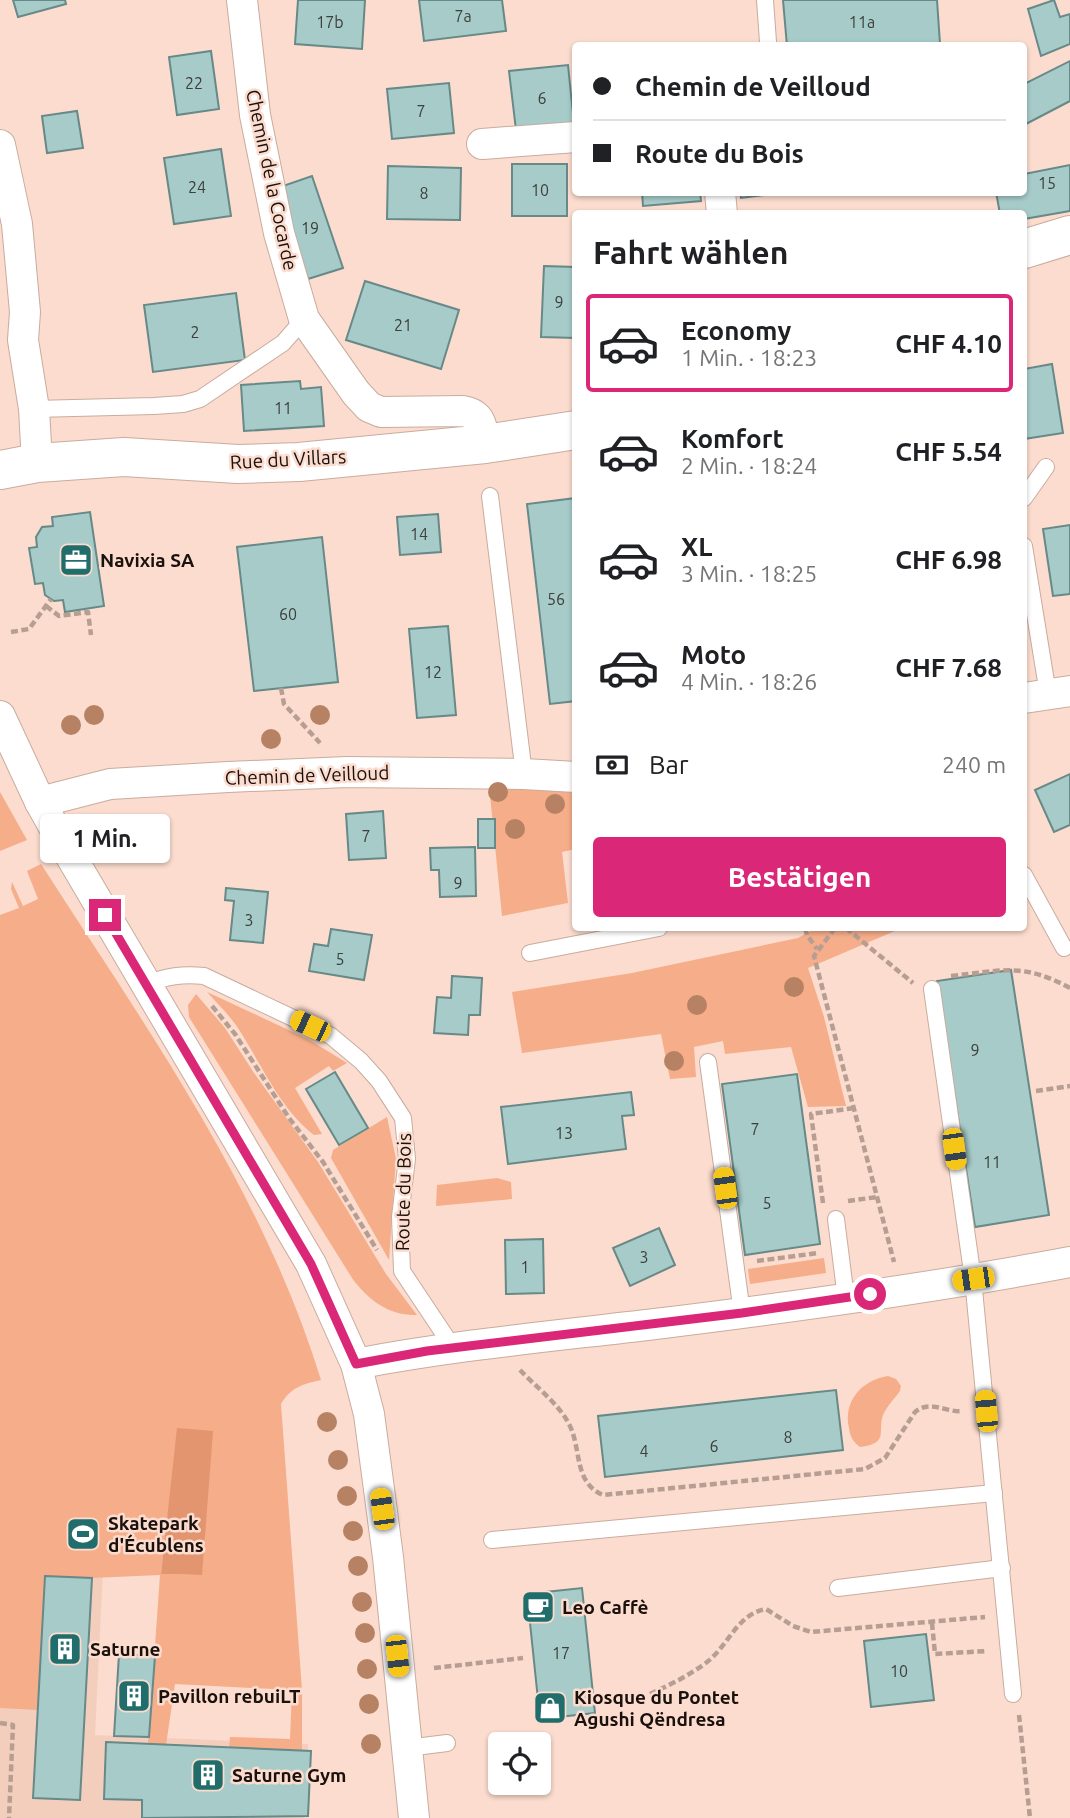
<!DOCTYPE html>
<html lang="de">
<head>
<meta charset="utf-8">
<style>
  :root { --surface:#fff; --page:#f6f6f6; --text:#202124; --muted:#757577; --line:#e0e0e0; --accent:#db2777 }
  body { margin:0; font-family:Ubuntu,sans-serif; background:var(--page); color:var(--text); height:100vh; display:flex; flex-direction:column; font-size:26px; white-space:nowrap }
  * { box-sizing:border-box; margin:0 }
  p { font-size:23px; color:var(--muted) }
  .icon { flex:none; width:38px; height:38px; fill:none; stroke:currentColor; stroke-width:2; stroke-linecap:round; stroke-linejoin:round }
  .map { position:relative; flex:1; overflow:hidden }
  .panel { position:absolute; left:572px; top:210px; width:455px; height:721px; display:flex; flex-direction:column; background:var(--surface); border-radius:7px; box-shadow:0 2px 5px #0004 }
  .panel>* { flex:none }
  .guide { position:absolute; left:572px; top:42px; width:455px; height:154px; border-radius:7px; box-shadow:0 2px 5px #0004; display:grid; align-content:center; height:154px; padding:0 21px; background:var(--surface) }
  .controls { position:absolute; left:488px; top:1732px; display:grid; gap:14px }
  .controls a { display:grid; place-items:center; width:63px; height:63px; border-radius:7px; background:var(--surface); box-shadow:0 2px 5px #0004; font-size:35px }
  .end { position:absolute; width:32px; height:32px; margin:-16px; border:9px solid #db2777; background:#fff; box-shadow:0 0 0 4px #fff }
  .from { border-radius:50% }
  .bubble { position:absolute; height:49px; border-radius:7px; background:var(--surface); box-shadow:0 2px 5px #0004; font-size:23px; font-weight:700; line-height:49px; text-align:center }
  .car { position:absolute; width:21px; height:42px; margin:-21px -10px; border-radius:9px; box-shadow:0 0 5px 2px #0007; background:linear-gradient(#f5c518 24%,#345 0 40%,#f5c518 0 76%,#345 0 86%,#f5c518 0) }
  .guide b { display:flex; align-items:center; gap:24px; height:66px; font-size:26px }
  .guide b+b { border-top:2px solid var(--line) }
  .guide i { width:18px; height:18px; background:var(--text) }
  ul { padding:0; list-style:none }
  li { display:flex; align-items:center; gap:21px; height:98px; margin:0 14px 10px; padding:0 7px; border:4px solid transparent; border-radius:7px }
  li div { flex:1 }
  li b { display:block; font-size:26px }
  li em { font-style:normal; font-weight:700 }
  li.active { border-color:var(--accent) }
  li>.icon { width:63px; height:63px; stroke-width:1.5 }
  h2 { padding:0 21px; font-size:32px; line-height:84px }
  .pay { display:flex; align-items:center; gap:18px; height:77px; padding:0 21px; font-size:26px }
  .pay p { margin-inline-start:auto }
  .cta { display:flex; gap:14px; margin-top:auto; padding:14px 21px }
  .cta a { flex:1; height:80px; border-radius:7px; background:var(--accent); color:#fff; font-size:28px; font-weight:700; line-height:80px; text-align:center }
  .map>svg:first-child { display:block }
  .built { fill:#f4cebc }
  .green { fill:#f6ad89; fill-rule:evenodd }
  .forest { fill:#e2956e }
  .building { fill:#a6cbc9; stroke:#678988; stroke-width:2 }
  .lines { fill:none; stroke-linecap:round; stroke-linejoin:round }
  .lane-casing { stroke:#c9ac9e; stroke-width:18 }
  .street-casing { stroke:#c9ac9e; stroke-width:32 }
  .secondary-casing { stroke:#c9ac9e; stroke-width:40 }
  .path { stroke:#b79e93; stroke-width:4.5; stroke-dasharray:7 3.5; stroke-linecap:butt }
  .lane { stroke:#fff; stroke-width:16 }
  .street { stroke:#fff; stroke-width:30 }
  .secondary { stroke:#fff; stroke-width:38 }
  .tree { fill:#b78264 }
  .route { stroke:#db2777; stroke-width:9 }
  .labels { text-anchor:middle; stroke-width:5; stroke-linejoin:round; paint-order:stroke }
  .number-label { font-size:16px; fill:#3d3f3b }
  .street-label { font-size:19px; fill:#1a100c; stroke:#fbdcce }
  .poi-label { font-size:19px; font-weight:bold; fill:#1a100c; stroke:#fbdcce; text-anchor:start }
</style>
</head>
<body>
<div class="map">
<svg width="1070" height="1818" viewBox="0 0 1070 1818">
  <rect width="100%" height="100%" fill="#fbdcce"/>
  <path class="built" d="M43,1568L103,1570L95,1735L308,1744L304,1818H0V1588L40,1590Z"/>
  <g class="green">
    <path d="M489,785L576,792V849L562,852L568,903L502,916Z"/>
    <path d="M0,792L27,840L0,851Z"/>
    <path d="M41,864C147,1029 263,1191 321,1380C303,1384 291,1387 281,1404L302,1690V1751L229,1748L230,1737L290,1739L292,1690L175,1684L166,1745L148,1744L160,1575L92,1578L45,1576L38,1710L0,1708V915L19,908L11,889L12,882L23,906L38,899L27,871ZM175,1455L201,1575L161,1574Z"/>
    <path d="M816,928H902L808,968L824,1017L846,1106L808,1107L791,1047L725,1054L723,1041L694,1047L696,1077L670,1079L661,1034L522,1053L512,992L632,973L798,938Z"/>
    <path d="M207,992L308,1039L347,1063L333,1071L329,1066L295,1088L322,1134L314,1135C279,1108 260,1061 236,1025C227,1013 217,1003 207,992Z"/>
    <path d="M196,994L225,1028L254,1073L318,1162L386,1274L417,1315C389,1316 368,1300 352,1278L189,1017L188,1005Z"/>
    <path d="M387,1117L396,1159L389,1260L331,1158L333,1150Z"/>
    <path d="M497,1178L511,1182L512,1199L436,1206L437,1185Z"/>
    <path d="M824,1258L826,1273L750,1284L748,1269Z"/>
    <path d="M888,1376L896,1379L901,1386L900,1391C895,1398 887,1406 883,1415C877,1432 890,1443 860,1447C853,1442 850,1436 849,1428C843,1401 862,1380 888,1376Z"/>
  </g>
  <path class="forest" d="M177,1428L213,1431L202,1575L161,1574Z"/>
  <g class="building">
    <path d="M13,0H65L66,4L18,17Z"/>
    <path d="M298,0H365L362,49L295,44Z"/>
    <path d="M419,0H502L506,31L424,41Z"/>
    <path d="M783,0H937L940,44L787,46Z"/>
    <path d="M1054,0L1060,17L1070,14V44L1041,56L1028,9Z"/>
    <path d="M211,51L219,109L177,115L169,57Z"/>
    <path d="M1070,61V101L1024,125V84Z"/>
    <path d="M568,65L574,124L516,130L509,71Z"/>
    <path d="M449,83L454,133L392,139L387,89Z"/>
    <path d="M77,111L83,148L47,153L42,116Z"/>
    <path d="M221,149L231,216L174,224L164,158Z"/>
    <rect x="512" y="164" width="55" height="52"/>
    <path d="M1070,165V211L1024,219V214H1000L996,192H1024V174Z"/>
    <path d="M388,166L461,168L460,220L387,219Z"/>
    <path d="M312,176L343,268L308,279L277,188Z"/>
    <path d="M642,192H700L701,201L643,206Z"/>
    <path d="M740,192H780V193L741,198Z"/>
    <path d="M544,266L576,267V338L541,337Z"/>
    <path d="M365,281L459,310L441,369L346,340Z"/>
    <path d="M236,293L245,360L153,372L144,305Z"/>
    <path d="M1052,364L1063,433L1024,439V369Z"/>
    <path d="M300,381L301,389L321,387L324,426L244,431L241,385Z"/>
    <path d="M576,498V701L550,704L527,504Z"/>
    <path d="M90,512L104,606L65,612L63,600L54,601L45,595L43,583L35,584L29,548L37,547L36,537L42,527L53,526L52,517Z"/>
    <path d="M438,514L441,552L400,555L397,517Z"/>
    <path d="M1070,525V594L1053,596L1043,529Z"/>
    <path d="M322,537L338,682L254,691L237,547Z"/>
    <path d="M448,626L456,715L417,718L409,629Z"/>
    <path d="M1070,774V825L1054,832L1035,790Z"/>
    <path d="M383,811L386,858L349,860L346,814Z"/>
    <rect x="478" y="819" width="17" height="29"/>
    <path d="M475,847L476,896L440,897L439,870H431L430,848Z"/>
    <path d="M226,888L268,892L263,943L230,940L234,901L225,900Z"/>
    <path d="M331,929L372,935L364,980L309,971L314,944L328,946Z"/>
    <path d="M1011,970L1049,1215L975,1227L937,981Z"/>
    <path d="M452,976L482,978L480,1015H469L468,1035L434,1033L437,997L451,998Z"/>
    <path d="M335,1072L368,1128L339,1145L306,1089Z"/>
    <path d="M797,1074L820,1244L745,1255L722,1084Z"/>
    <path d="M631,1092L634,1115L622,1116L626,1149L508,1164L501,1107Z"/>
    <path d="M659,1228L675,1265L630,1286L613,1248Z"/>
    <path d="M543,1239L544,1293L506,1294L505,1240Z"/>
    <path d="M836,1390L843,1450L605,1477L598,1416Z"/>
    <path d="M45,1576L92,1578L80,1800L33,1798Z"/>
    <path d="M582,1588L595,1713L540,1719L527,1594Z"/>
    <path d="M926,1634L934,1700L871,1707L864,1641Z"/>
    <path d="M119,1654L155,1656L149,1737L114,1736Z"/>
    <path d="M106,1742L311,1751L308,1816L142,1818V1800L104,1799Z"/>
  </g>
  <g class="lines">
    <defs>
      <g id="lane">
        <path d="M765,0L768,42"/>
        <path d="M34,409L154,406L183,404L200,399L283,343L304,319"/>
        <path d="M490,496L524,774"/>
        <path d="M1024,498L1046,467"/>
        <path d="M1024,546L1048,694"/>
        <path d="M1024,875L1064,948"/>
        <path d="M530,953L659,928"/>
        <path d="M147,984C167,976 182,974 204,976L331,1036L361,1061L379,1081L403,1118L407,1159L400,1217L402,1271L454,1349"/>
        <path d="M932,989L973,1279L1013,1694"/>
        <path d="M708,1062L742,1313"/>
        <path d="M836,1219L846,1298"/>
        <path d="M492,1540L994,1493"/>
        <path d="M838,1588L1002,1568"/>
        <path d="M407,1748L447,1743"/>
      </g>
      <g id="street">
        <path d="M242,0L255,115L279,233L304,319L356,393L369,407L381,412L463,411C482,414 482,427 485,444"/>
        <path d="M482,144L576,137"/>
        <path d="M0,145L17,224L25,312L23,340L34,409L37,463"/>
        <path d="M720,192L722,214"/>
        <path d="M1024,698L1070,691"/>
        <path d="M0,716L40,802L63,843L311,1264L356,1364L369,1414L388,1557L414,1818"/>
        <path d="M40,802L110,784L228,777L347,772L524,774L576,777"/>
        <path d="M356,1364C455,1345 555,1336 655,1324C794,1307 933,1288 1070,1262"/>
      </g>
      <g id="secondary">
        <path d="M1024,249L1070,235"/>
        <path d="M0,470L37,463L124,457L238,464L299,462L485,444L576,430"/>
      </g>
    </defs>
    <use href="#lane" class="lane-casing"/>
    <use href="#street" class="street-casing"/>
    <use href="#secondary" class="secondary-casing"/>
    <g class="path">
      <path d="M46,606L59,616L88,612L91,635"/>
      <path d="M11,632L29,629L51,599"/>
      <path d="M281,688L284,704L320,743"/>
      <path d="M805,928L807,935L817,949"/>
      <path d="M835,928L814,956L894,1262"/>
      <path d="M846,928L913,983"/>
      <path d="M951,976C1000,971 1023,962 1070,988"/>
      <path d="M212,1006L235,1034L289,1118L323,1162L377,1250"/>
      <path d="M1036,1091L1070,1086"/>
      <path d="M848,1201L877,1197"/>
      <path d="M823,1203L811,1114L854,1108"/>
      <path d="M757,1261L818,1253"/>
      <path d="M520,1370C536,1387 558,1403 569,1424C582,1449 573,1482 603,1495L865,1469L885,1458L915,1412C931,1399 945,1413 963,1411"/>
      <path d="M932,1623L935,1654L987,1651"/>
      <path d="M434,1668L523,1658"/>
      <path d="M650,1694C670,1685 690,1675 707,1662C729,1645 737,1614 766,1609L793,1626L811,1632L985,1617"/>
      <path d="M1019,1715L1030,1818"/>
      <path d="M0,1723L13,1725L9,1818"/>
    </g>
    <use href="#lane" class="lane"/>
    <use href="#street" class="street"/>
    <use href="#secondary" class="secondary"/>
  </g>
  <g class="tree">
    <circle cx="94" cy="715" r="10"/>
    <circle cx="320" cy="715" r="10"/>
    <circle cx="71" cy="725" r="10"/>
    <circle cx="271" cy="739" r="10"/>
    <circle cx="498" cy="792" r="10"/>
    <circle cx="555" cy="804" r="10"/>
    <circle cx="515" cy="829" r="10"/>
    <circle cx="794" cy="987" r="10"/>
    <circle cx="697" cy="1005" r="10"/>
    <circle cx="674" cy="1061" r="10"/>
    <circle cx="327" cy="1422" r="10"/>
    <circle cx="338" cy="1460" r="10"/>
    <circle cx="347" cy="1496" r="10"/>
    <circle cx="353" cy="1531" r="10"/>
    <circle cx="358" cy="1566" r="10"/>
    <circle cx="362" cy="1602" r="10"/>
    <circle cx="365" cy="1633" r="10"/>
    <circle cx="367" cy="1669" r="10"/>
    <circle cx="369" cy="1704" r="10"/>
    <circle cx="371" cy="1744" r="10"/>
  </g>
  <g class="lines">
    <path class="route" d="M105,915L311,1264L356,1364L427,1351L742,1313L870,1294"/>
  </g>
  <defs>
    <symbol id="office-square" viewBox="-11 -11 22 22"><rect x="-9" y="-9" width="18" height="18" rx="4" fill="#216d6b" stroke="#fbdcce"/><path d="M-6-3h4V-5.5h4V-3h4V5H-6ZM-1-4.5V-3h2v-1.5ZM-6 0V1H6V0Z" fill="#fff"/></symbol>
    <symbol id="stadium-square" viewBox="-11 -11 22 22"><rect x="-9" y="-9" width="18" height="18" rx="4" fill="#216d6b" stroke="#fbdcce"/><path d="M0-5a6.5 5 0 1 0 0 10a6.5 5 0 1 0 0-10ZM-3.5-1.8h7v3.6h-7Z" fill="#fff"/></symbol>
    <symbol id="cafe-square" viewBox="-11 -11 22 22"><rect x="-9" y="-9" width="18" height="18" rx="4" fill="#216d6b" stroke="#fbdcce"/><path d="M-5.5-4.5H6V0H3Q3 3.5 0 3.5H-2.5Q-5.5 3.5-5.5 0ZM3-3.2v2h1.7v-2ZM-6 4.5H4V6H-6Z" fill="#fff"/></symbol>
    <symbol id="building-square" viewBox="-11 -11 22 22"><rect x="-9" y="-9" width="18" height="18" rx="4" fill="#216d6b" stroke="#fbdcce"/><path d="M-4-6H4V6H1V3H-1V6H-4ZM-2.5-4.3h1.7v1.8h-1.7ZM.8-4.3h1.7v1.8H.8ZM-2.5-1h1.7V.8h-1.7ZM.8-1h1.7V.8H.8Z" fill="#fff"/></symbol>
    <symbol id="shop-square" viewBox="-11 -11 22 22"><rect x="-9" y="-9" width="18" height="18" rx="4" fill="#216d6b" stroke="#fbdcce"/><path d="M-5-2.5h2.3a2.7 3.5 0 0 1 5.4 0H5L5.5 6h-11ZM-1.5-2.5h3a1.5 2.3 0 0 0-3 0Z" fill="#fff"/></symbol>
  </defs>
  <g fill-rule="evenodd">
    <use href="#office-square" x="57" y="541" width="38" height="38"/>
    <use href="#stadium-square" x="64" y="1515" width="38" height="38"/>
    <use href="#cafe-square" x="519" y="1588" width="38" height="38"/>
    <use href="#building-square" x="46" y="1630" width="38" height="38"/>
    <use href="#building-square" x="115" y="1677" width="38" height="38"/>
    <use href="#shop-square" x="531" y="1689" width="38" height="38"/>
    <use href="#building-square" x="189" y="1756" width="38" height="38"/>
  </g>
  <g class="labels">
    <g class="number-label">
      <text x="463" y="22">7a</text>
      <text x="330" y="28">17b</text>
      <text x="862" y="28">11a</text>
      <text x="194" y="89">22</text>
      <text x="542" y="104">6</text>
      <text x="421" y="117">7</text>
      <text x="1047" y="189">15</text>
      <text x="197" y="193">24</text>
      <text x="540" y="196">10</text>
      <text x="424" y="199">8</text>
      <text x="310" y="234">19</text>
      <text x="559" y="308">9</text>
      <text x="403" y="331">21</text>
      <text x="195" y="338">2</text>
      <text x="283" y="414">11</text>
      <text x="419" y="540">14</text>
      <text x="556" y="605">56</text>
      <text x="288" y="620">60</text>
      <text x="433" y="678">12</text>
      <text x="366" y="842">7</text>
      <text x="458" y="889">9</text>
      <text x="249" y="926">3</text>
      <text x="340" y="965">5</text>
      <text x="975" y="1056">9</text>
      <text x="755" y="1135">7</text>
      <text x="564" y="1139">13</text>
      <text x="992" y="1168">11</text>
      <text x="767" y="1209">5</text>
      <text x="644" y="1263">3</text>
      <text x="525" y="1273">1</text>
      <text x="788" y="1443">8</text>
      <text x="714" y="1452">6</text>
      <text x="644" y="1457">4</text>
      <text x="561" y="1659">17</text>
      <text x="899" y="1677">10</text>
    </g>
    <g class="street-label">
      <text transform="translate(272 180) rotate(78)" y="7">Chemin de la Cocarde</text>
      <text transform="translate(288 459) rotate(-3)" y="7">Rue du Villars</text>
      <text transform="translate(307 775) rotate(-2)" y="7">Chemin de Veilloud</text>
      <text transform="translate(403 1192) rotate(-89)" y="7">Route du Bois</text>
    </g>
    <g class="poi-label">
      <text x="100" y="567">Navixia SA</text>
      <text x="108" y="1530">Skatepark<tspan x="108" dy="22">d'Écublens</tspan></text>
      <text x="562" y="1614">Leo Caffè</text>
      <text x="90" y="1656">Saturne</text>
      <text x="158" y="1703">Pavillon rebuiLT</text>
      <text x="574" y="1704">Kiosque du Pontet<tspan x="574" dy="22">Agushi Qëndresa</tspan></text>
      <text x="232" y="1782">Saturne Gym</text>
    </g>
  </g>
</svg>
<div class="controls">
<a><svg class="icon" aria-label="locate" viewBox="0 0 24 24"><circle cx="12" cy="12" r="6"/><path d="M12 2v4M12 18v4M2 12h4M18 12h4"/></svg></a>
</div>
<i class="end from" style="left:870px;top:1294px"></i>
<i class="end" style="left:105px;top:915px"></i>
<div class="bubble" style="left:40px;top:814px;width:130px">1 Min.</div>
<i class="car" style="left:310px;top:1026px;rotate:295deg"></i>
<i class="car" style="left:954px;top:1149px;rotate:172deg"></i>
<i class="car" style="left:725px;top:1188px;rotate:352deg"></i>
<i class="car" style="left:973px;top:1279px;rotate:262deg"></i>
<i class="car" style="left:986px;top:1411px;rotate:355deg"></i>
<i class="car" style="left:382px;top:1509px;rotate:352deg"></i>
<i class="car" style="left:397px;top:1656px;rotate:174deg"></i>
<div class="guide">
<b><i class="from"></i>Chemin de Veilloud</b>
<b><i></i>Route du Bois</b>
</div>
<section class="panel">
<h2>Fahrt wählen</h2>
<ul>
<li class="active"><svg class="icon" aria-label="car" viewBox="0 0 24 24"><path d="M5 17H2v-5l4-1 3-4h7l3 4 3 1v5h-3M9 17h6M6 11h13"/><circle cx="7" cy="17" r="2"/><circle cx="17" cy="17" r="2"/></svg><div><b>Economy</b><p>1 Min. · 18:23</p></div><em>CHF 4.10</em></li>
<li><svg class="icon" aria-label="car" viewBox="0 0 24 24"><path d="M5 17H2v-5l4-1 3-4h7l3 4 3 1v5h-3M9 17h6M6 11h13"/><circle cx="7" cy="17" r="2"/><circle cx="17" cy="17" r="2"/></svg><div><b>Komfort</b><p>2 Min. · 18:24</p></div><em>CHF 5.54</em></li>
<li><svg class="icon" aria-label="car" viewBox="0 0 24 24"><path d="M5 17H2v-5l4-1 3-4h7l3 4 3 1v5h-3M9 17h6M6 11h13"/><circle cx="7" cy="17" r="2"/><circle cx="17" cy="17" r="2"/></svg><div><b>XL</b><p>3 Min. · 18:25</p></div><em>CHF 6.98</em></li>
<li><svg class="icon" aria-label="car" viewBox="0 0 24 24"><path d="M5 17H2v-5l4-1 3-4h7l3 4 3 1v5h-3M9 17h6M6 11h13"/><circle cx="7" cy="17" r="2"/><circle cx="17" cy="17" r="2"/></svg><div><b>Moto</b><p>4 Min. · 18:26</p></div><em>CHF 7.68</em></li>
</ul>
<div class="pay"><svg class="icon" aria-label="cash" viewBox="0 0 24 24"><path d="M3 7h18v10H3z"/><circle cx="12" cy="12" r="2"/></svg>Bar<p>240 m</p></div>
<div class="cta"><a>Bestätigen</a></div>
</section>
</div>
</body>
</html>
